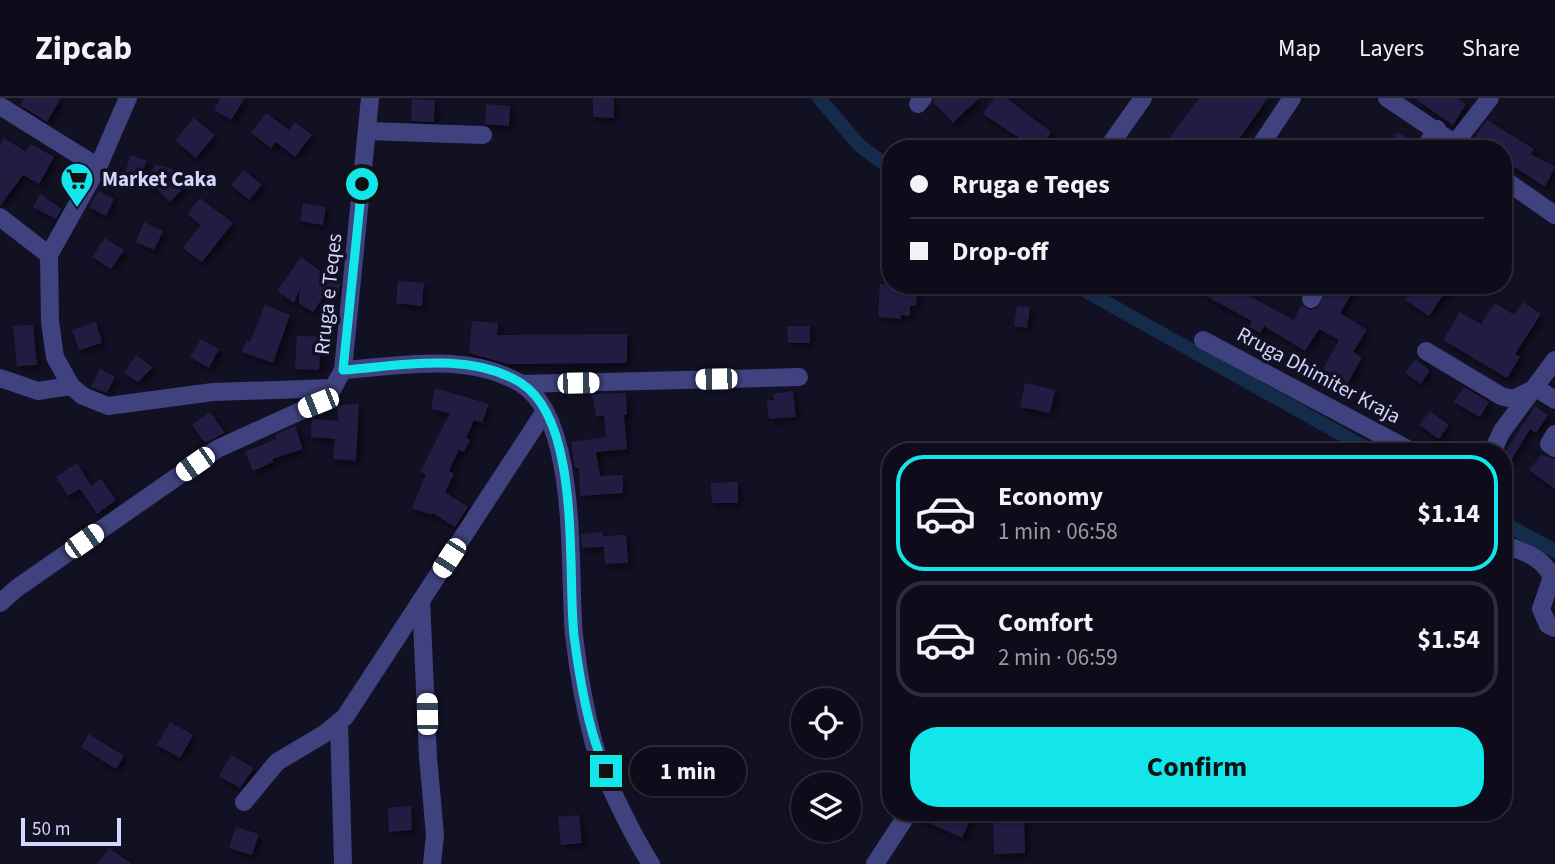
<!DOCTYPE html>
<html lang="en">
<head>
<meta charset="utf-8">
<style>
  :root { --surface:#0e0c1a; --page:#171523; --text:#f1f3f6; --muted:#9b9ba2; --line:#2e2c39; --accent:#13e6ea }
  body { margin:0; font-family:"Source Sans 3",sans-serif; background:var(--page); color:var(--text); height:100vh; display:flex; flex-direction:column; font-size:26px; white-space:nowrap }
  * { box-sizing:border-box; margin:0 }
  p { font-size:23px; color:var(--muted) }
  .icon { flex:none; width:38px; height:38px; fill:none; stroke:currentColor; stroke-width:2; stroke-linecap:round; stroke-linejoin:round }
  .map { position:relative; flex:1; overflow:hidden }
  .details { position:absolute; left:882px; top:345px; width:630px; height:378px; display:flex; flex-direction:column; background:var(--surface); border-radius:28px; box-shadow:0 2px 5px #0004,0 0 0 2px var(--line) }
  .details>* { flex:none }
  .guide { position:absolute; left:882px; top:42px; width:630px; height:154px; border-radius:28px; box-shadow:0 2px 5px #0004,0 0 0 2px var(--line); display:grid; align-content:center; height:154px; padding:0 28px; background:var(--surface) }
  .buttons { position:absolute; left:791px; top:590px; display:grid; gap:14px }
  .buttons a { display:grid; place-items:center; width:70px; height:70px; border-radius:50%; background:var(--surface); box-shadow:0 2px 5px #0004,0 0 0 2px var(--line); font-size:35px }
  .scale { position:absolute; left:21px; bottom:18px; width:100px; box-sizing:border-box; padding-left:7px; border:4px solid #d6d5fc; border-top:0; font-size:19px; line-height:24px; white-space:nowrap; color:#d6d5fc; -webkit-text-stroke:5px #121023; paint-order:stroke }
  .end { position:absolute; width:32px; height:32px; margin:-16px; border:9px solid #13e6ea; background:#111; box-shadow:0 0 0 4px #111 }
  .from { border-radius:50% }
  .bubble { position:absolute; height:49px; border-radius:24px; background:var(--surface); box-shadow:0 2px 5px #0004,0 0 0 2px var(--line); font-size:23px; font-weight:700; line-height:49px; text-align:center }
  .car { position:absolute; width:21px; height:42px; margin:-21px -10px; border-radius:9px; box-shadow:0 0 5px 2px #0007; background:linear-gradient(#fff 24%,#345 0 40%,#fff 0 76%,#345 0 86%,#fff 0) }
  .guide b { display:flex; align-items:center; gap:24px; height:66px; font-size:26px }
  .guide b+b { border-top:2px solid var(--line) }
  .guide i { width:18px; height:18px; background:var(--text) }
  ul { padding:12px 0 0; list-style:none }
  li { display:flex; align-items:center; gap:21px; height:116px; margin:0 14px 10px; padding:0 14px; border:4px solid var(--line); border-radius:28px }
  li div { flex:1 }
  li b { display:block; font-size:26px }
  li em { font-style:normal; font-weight:700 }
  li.on { border-color:var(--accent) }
  li>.icon { width:63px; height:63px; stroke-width:1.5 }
  .cta { display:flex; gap:14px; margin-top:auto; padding:14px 28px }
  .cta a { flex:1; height:80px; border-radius:28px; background:var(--accent); color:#111; font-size:28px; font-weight:700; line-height:80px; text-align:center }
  header { display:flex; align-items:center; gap:42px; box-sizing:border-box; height:98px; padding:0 35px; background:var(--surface); border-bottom:2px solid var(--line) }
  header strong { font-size:33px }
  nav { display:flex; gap:38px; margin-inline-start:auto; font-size:24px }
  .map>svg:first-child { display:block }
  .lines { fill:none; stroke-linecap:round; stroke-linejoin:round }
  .canal { stroke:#142c49; stroke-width:14 }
  .building { fill:#221e42; filter:url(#shadow) }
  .minor { stroke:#3f427e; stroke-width:18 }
  .route { stroke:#13e6ea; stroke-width:9 }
  .labels { text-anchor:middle; stroke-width:7; stroke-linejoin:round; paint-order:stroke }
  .poi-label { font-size:21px; font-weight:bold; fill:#d6d5fc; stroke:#121023; text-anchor:start }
  .street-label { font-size:21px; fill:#d6d5fc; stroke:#121023 }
</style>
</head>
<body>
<header>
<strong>Zipcab</strong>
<nav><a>Map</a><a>Layers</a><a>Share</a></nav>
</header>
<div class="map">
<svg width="1555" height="766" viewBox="0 0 1555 766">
  <defs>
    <filter id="shadow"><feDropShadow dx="3.5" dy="3.5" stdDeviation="3.5" flood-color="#0009"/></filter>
  </defs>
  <rect width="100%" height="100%" fill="#121023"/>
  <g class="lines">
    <g class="canal">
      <path d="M819,0L859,47L891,71"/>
      <path d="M1075,187L1373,354"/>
      <path d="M1503,425L1555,453"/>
    </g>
  </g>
  <g class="building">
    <path d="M24,0H61L47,24L20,7Z"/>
    <path d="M221,0H245L231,22L214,12Z"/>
    <path d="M593,0H614V20L593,19Z"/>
    <path d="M934,0H979L953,25L933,4Z"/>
    <path d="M994,0H1006L1051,34L1043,47L1034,41L1030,47L983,16Z"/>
    <path d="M1199,0H1268L1232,51H1202L1193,45L1188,51H1161Z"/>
    <path d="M1414,0H1456L1466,6L1453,27Z"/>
    <path d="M412,1L435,2L434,24L411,23Z"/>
    <path d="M486,6L510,8L509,28L485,26Z"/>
    <path d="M266,15L289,32L295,24L312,37L295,59L276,44L271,50L251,35Z"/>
    <path d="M194,20L215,37L196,60L175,43Z"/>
    <path d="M1487,22L1534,51L1531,56L1555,69L1545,89L1503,61V51H1479L1474,47L1471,44Z"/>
    <path d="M1397,34L1415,44L1413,51H1387Z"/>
    <path d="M4,40L26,54L31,46L54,59L39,86L23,77L0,108V47Z"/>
    <path d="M131,57L147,63L138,83L124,77Z"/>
    <path d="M156,67L171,70L187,86L170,104L155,89L142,84Z"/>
    <path d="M244,72L262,87L249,102L231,87Z"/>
    <path d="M98,93L114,101L106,118L89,109Z"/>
    <path d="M40,96L62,111L56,121L33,109Z"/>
    <path d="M200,100L233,125L202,164L183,150L201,127L187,116Z"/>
    <path d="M303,105L326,109L323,127L300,123Z"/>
    <path d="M144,124L163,133L154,152L136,144Z"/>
    <path d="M105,140L124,152L111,171L92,159Z"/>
    <path d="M301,159L326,177L341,182L339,194L329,191L313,214L299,205L300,190L294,205L277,193Z"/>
    <path d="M398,183L424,185L422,208L396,205Z"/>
    <path d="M880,186L917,188L916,208H910V218L901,217V221L878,219Z"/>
    <path d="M1207,187H1229L1294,222L1301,207L1310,212L1317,210L1330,187H1357L1340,215L1367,232L1353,254L1362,259L1348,285L1323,271L1339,242L1319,231L1305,253L1264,228L1260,235L1249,228L1252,223L1202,196Z"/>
    <path d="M1415,187H1450L1429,218L1405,202Z"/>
    <path d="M1523,204L1541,216L1515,256L1520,259L1507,280L1443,242L1460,214L1481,226L1495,205L1514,217Z"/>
    <path d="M265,207L290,217L273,265L242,254L246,242L250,244Z"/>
    <path d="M1017,208L1030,209L1027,230L1014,228Z"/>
    <path d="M472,223L498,225L497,237L627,236V265L508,266L469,255Z"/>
    <path d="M96,224L102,245L79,252L72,232Z"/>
    <path d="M33,227L37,267L17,268L13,228Z"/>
    <path d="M787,228H810V245H788Z"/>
    <path d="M297,238L321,239L319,272L295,271Z"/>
    <path d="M201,241L219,251L209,270L190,259Z"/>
    <path d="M136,257L153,269L138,284L124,275Z"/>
    <path d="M1415,261L1430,272L1421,286L1405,275Z"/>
    <path d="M100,271L115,279L107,295L91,289Z"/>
    <path d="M1025,285L1055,292L1050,315L1020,309Z"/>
    <path d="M1464,289L1489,304L1480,319L1454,304Z"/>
    <path d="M435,290L489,306L482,325L474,322L466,340L470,342L464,354L459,352L449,373L454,376L445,394L468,409L455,429L433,415L432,417L412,410L426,376L420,374L450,315L431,311Z"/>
    <path d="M793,293L796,319L769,321L767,302H774L773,296Z"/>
    <path d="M626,295L627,317H624L627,351L596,354L600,378L623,377V395L580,398L579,370H575L571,344L606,339L604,318H596L592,296Z"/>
    <path d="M359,306L356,363L333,361L335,341L311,339L312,321L338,323L337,307Z"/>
    <path d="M1535,308L1548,317L1536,335L1530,331L1512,361L1504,356Z"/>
    <path d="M1430,313L1449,327L1439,341L1419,327Z"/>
    <path d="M210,314L225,335L205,345L192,327Z"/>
    <path d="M295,328L303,351L272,361L273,364L253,373L245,354L276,341L275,337Z"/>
    <path d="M1541,357L1555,361V391L1529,372Z"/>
    <path d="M77,365L91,388L101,381L116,402L97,416L80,391L68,398L56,379Z"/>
    <path d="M738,384V405H712L711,385Z"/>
    <path d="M603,434V438L626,437L628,465L605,466L604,449L582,450L581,436Z"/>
    <path d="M170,624L193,637L180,660L157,647Z"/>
    <path d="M89,636L124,658L116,671L81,649Z"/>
    <path d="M231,657L254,670L240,690L219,678Z"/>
    <path d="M411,708L412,732L389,734L388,710Z"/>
    <path d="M920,714H974L962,740L918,720Z"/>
    <path d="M993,714H1024L1025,755L994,756Z"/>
    <path d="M579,717L582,745L561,747L558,719Z"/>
    <path d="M236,729L259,736L252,757L229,750Z"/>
    <path d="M109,750L132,766H97Z"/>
  </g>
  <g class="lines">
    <g class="minor">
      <path d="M128,0L98,69L49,157L50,223L55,259L71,288L83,298L108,308L213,294L333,290"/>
      <path d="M1387,0L1463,51"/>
      <path d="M918,6L923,0"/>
      <path d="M0,8L98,69"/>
      <path d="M367,33L483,37"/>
      <path d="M1455,45L1490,0"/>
      <path d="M1107,51L1143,0"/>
      <path d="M1258,51L1292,0"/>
      <path d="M1424,51L1437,31"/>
      <path d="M1503,81L1555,117"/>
      <path d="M0,119L49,157"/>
      <path d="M1311,201L1319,187"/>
      <path d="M1203,242L1413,354"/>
      <path d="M1426,253L1501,298L1513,301L1536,290L1555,302"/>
      <path d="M343,272C401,268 466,254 520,285C580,320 568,475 574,537C578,572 585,612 594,646C603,678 633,738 651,766"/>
      <path d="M0,280L38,293L71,288"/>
      <path d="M522,286L799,279"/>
      <path d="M1555,336L1549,346L1555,350"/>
      <path d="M1492,354L1502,333L1555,262"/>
      <path d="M1503,446C1523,454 1542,458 1552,479L1541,511L1548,527L1555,530"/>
      <path d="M421,502L428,659L435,737L432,766"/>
      <path d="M0,505L17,490L217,351L318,305L333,290L343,272L370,0"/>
      <path d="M339,624L343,766"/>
      <path d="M244,704L277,664L324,636L345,619L545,313"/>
      <path d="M875,766L909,714"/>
    </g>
  </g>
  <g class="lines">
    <path class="route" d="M362,86L343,272C400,268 469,253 521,285C582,324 567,474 574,538C580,583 588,632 606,673"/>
  </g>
  <defs>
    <symbol id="supermarket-pin" viewBox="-11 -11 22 30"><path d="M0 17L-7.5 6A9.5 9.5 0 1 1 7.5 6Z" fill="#13e6ea" stroke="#121023"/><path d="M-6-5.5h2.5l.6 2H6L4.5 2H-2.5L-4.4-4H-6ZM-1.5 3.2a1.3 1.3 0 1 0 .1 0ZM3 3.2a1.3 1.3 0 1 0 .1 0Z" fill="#111"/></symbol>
  </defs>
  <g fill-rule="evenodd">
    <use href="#supermarket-pin" x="58" y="62" width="38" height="52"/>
  </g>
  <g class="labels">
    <g class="poi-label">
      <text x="102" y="88">Market Caka</text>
    </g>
    <g class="street-label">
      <text transform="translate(328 196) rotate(-84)" y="7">Rruga e Teqes</text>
      <text transform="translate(1319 277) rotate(28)" y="7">Rruga Dhimiter Kraja</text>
    </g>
  </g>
</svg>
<div class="buttons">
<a><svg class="icon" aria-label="locate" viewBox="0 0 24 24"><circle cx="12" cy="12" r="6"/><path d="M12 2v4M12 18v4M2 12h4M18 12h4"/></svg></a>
<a><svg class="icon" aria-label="layers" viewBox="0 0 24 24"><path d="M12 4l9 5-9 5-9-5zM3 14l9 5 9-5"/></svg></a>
</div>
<div class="scale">50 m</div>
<i class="end from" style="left:362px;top:86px"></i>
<i class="end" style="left:606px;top:673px"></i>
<div class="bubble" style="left:630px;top:649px;width:116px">1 min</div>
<i class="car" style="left:716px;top:281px;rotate:269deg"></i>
<i class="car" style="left:578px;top:285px;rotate:89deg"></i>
<i class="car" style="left:318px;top:305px;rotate:248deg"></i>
<i class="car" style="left:195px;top:366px;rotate:235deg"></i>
<i class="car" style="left:84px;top:443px;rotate:55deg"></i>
<i class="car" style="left:449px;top:460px;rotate:213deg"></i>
<i class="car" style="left:427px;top:616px;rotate:359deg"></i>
<div class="guide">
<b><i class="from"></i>Rruga e Teqes</b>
<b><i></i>Drop-off</b>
</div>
<section class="details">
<ul>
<li class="on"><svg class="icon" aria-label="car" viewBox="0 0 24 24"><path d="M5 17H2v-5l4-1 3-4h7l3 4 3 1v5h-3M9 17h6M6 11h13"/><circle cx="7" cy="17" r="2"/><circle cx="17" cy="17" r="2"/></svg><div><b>Economy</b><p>1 min · 06:58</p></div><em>$1.14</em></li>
<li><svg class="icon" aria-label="car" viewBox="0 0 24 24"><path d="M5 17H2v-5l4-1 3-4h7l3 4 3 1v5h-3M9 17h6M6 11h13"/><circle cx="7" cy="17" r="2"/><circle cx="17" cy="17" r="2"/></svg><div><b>Comfort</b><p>2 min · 06:59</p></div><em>$1.54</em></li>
</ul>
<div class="cta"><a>Confirm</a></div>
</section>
</div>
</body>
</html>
